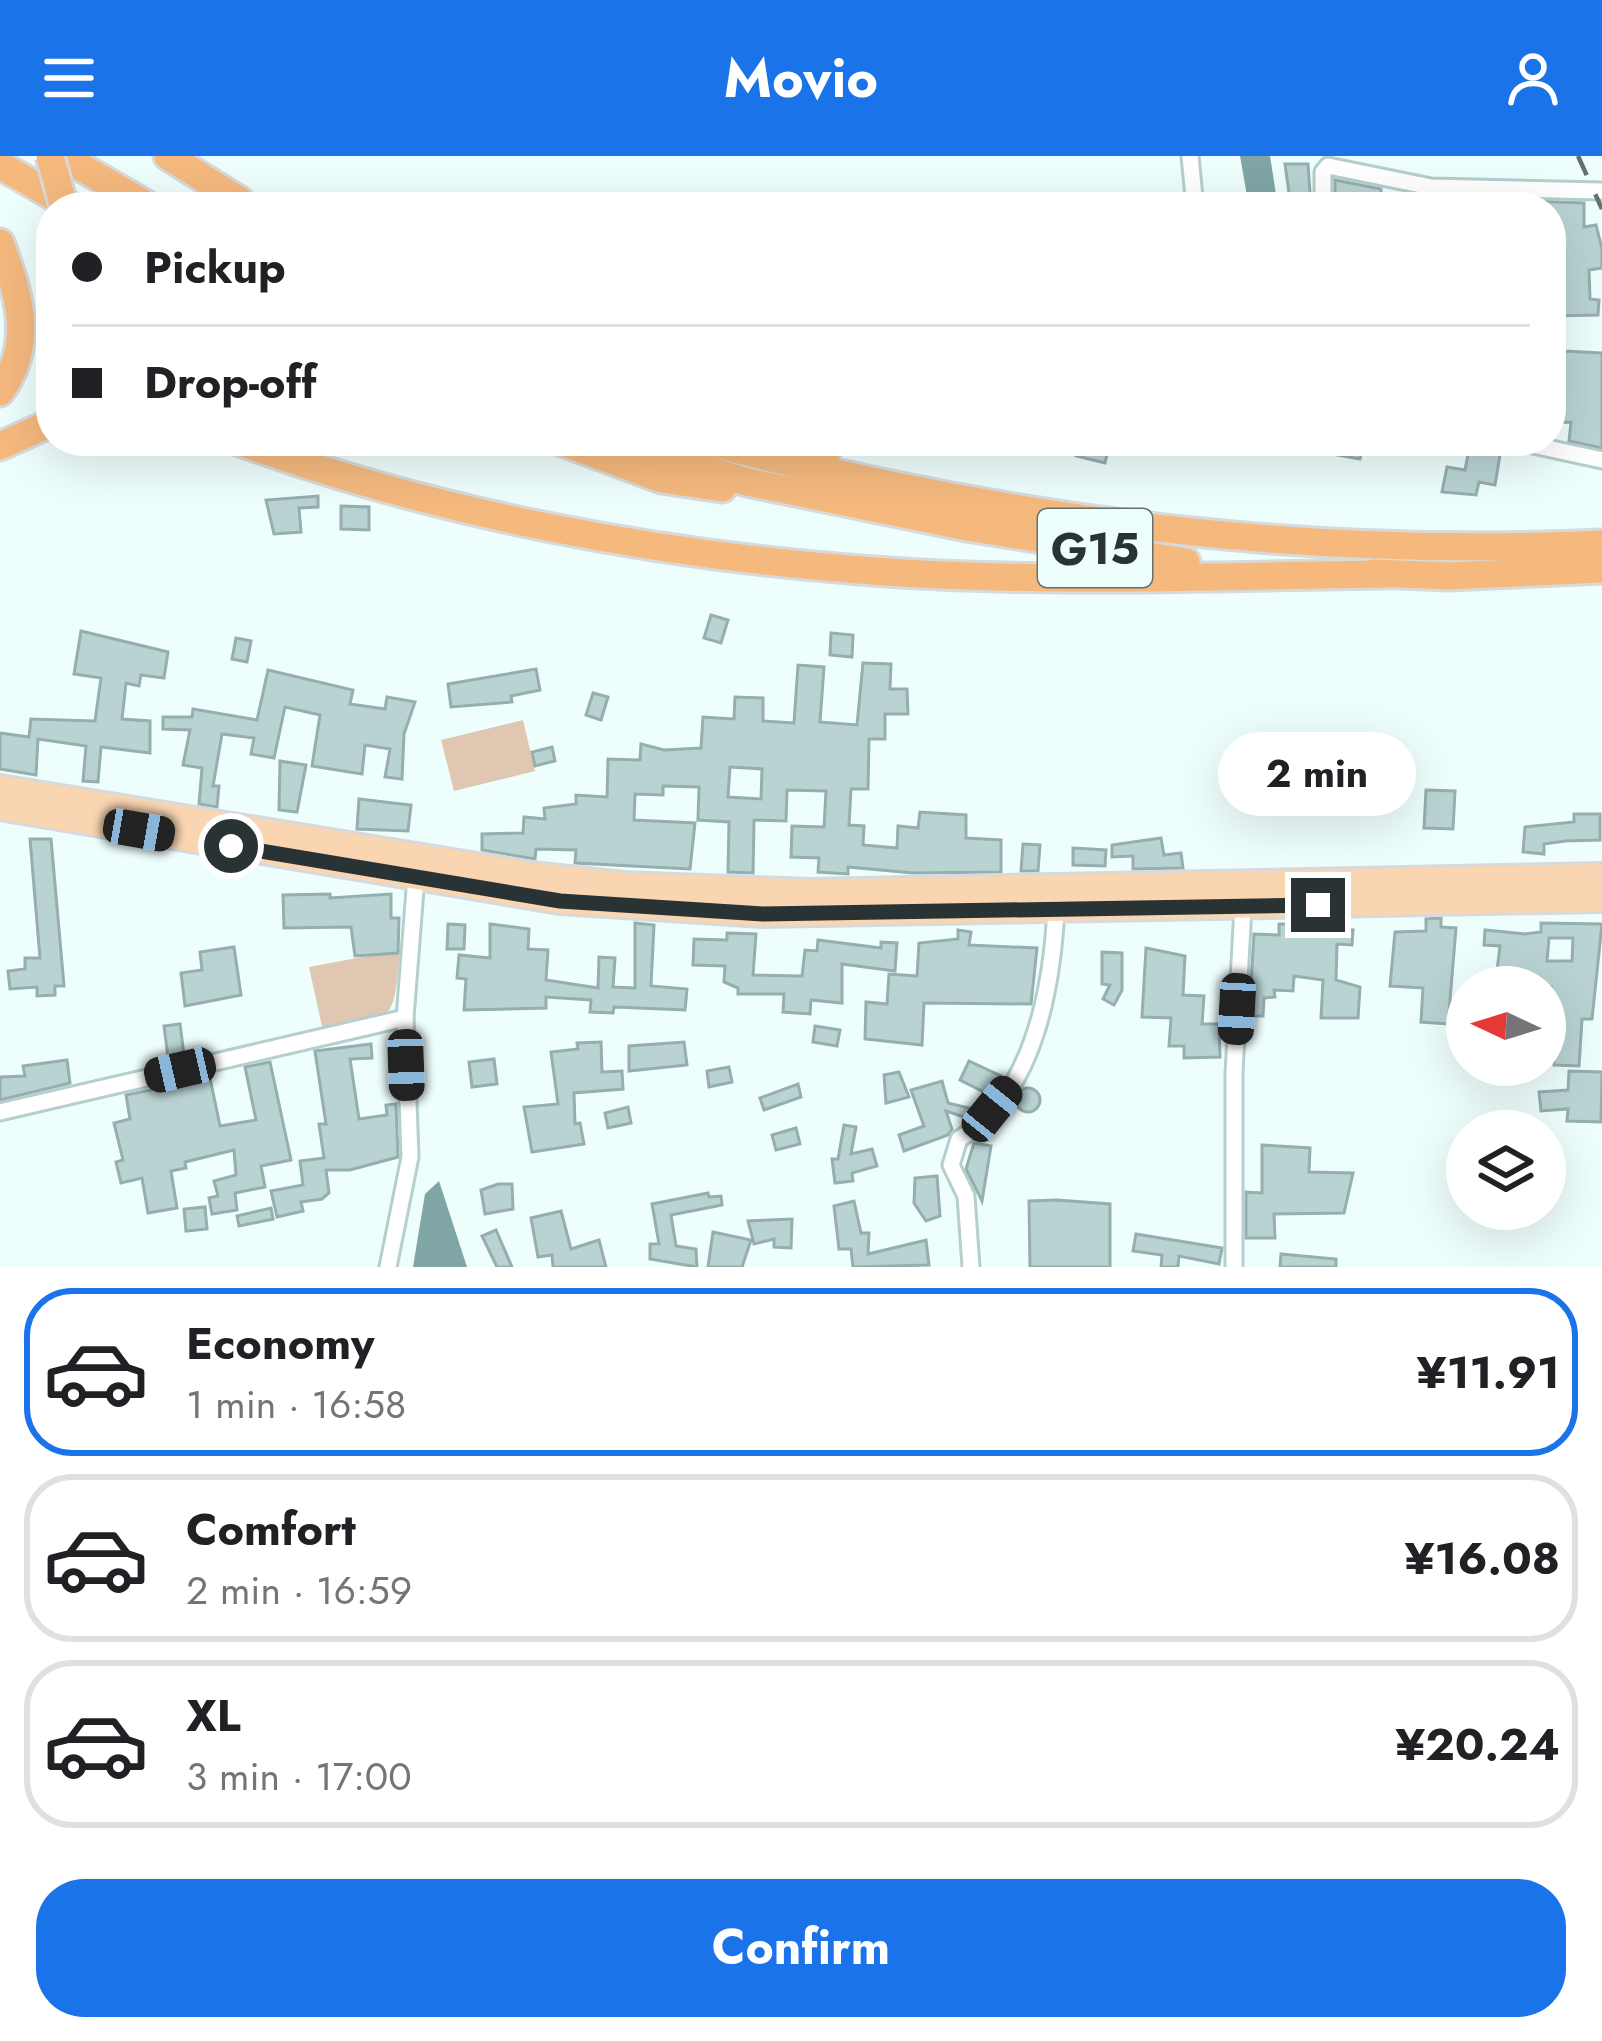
<!DOCTYPE html>
<html lang="en">
<head>
<meta charset="utf-8">
<style>
  :root { --surface:#fff; --page:#f2f2f2; --text:#202124; --muted:#757577; --line:#e0e0e0; --accent:#1a73e8 }
  body { margin:0; font-family:Jost,sans-serif; background:var(--page); color:var(--text); height:100vh; display:flex; flex-direction:column; font-size:45px; white-space:nowrap }
  * { box-sizing:border-box; margin:0 }
  p { font-size:39px; color:var(--muted) }
  .icon { flex:none; width:66px; height:66px; fill:none; stroke:currentColor; stroke-width:2; stroke-linecap:round; stroke-linejoin:round }
  .map { position:relative; height:1111px; overflow:hidden }
  .panel { display:flex; flex-direction:column; background:var(--surface); flex:1 }
  .panel>* { flex:none }
  .banner { position:absolute; left:36px; top:36px; width:1530px; height:264px; border-radius:48px; box-shadow:0 12px 48px #0002; display:grid; align-content:center; height:264px; padding:0 36px; background:var(--surface) }
  .needle { width:78px; rotate:274deg }
  .controls { position:absolute; left:1446px; top:810px; display:grid; gap:24px }
  .controls a { display:grid; place-items:center; width:120px; height:120px; border-radius:50%; background:var(--surface); box-shadow:0 12px 48px #0002; font-size:60px }
  .end { position:absolute; width:54px; height:54px; margin:-27px; border:15px solid #293333; background:#fff; box-shadow:0 0 0 6px #fff }
  .from { border-radius:50% }
  .bubble { position:absolute; height:84px; border-radius:42px; background:var(--surface); box-shadow:0 12px 48px #0002; font-size:39px; font-weight:700; line-height:84px; text-align:center }
  .car { position:absolute; width:36px; height:72px; margin:-36px -18px; border-radius:15px; box-shadow:0 0 9px 3px #0007; background:linear-gradient(#222 24%,#8ab4d8 0 40%,#222 0 76%,#8ab4d8 0 86%,#222 0) }
  .banner b { display:flex; align-items:center; gap:42px; height:114px; font-size:45px }
  .banner b+b { border-top:3px solid var(--line) }
  .banner i { width:30px; height:30px; background:var(--text) }
  ul { padding:21px 0 0; list-style:none }
  li { display:flex; align-items:center; gap:36px; height:168px; margin:0 24px 18px; padding:0 12px; border:6px solid var(--line); border-radius:48px }
  li div { flex:1 }
  li b { display:block; font-size:45px }
  li em { font-style:normal; font-weight:700 }
  li.on { border-color:var(--accent) }
  li>.icon { width:108px; height:108px; stroke-width:1.5 }
  .cta { display:flex; gap:24px; margin-top:auto; padding:24px 36px }
  .cta a { flex:1; height:138px; border-radius:48px; background:var(--accent); color:#fff; font-size:48px; font-weight:700; line-height:138px; text-align:center }
  header { display:flex; justify-content:space-between; align-items:center; height:156px; padding:0 36px; background:var(--accent); color:#fff; font-size:54px; font-weight:700 }
  .map>svg:first-child { display:block }
  .green { fill:#dfc7b1 }
  .water { fill:#7fa5a4 }
  .building { fill:#b9d3d3; stroke:#95aeae; stroke-width:3; fill-rule:evenodd }
  .lines { fill:none; stroke-linecap:round; stroke-linejoin:round }
  .street-casing { stroke:#b5cfce; stroke-width:21 }
  .primary-casing { stroke:#d8dada; stroke-width:30 }
  .highway-casing { stroke:#d8dada; stroke-width:33 }
  .street { stroke:#fff; stroke-width:15 }
  .primary { stroke:#f9d5b2; stroke-width:24 }
  .highway { stroke:#f5b97e; stroke-width:27 }
  .rail { stroke:#657171; stroke-width:4.5; stroke-dasharray:21 21; stroke-linecap:butt }
  .highway-bridge-casing { stroke:#d8dada; stroke-width:33; stroke-linecap:butt }
  .highway-bridge { stroke:#f5b97e; stroke-width:27 }
  .route { stroke:#293333; stroke-width:15 }
  .labels { text-anchor:middle; stroke-width:9; stroke-linejoin:round; paint-order:stroke }
  .shield { fill:#eefefd; stroke:#647070; stroke-width:3 }
  .shield-label { font-size:45px; font-weight:bold; fill:#293333 }
</style>
</head>
<body>
<header><svg class="icon" aria-label="menu" viewBox="0 0 24 24"><path d="M4 6h16M4 12h16M4 18h16"/></svg>Movio<svg class="icon" aria-label="person" viewBox="0 0 24 24"><circle cx="12" cy="8" r="4"/><path d="M4 21q1-7 8-7t8 7"/></svg></header>
<div class="map">
<svg width="1602" height="1111" viewBox="0 0 1602 1111">
  <rect width="100%" height="100%" fill="#eefefd"/>
  <g class="green">
    <path d="M523,564L535,615L454,635L441,584Z"/>
    <path d="M400,794C393,870 396,860 323,875L309,811Z"/>
  </g>
  <g class="water">
    <path d="M1240,0H1270L1278,51H1249Z"/>
    <path d="M439,1025L467,1111H413L425,1038Z"/>
  </g>
  <g class="building">
    <path d="M1285,8H1308L1311,51H1291Z"/>
    <path d="M1335,24L1381,33V51H1335Z"/>
    <path d="M1531,45L1584,47V71L1596,69L1602,93V112L1589,114L1590,143L1599,144L1598,159L1551,160V144L1562,145L1560,111L1551,110V51H1531Z"/>
    <path d="M1564,195L1602,197V292L1569,285L1571,266L1551,267V214H1563Z"/>
    <path d="M1079,285H1110L1105,307L1076,300Z"/>
    <path d="M1293,285H1364L1360,303L1293,291Z"/>
    <path d="M1469,293L1500,299L1495,329L1479,326L1476,339L1442,336L1447,311L1465,314Z"/>
    <path d="M318,340V351L299,352L301,376L274,378L266,344Z"/>
    <path d="M341,350L369,351V374L341,373Z"/>
    <path d="M711,459L728,464L721,487L704,482Z"/>
    <path d="M81,475L168,496L164,522L141,519L139,530L126,527L122,563L150,565V597L101,591L98,626L83,625L86,590L38,583L36,619L0,613V577L29,581L31,563L95,565L101,522L74,518Z"/>
    <path d="M831,477L853,479L852,501L830,499Z"/>
    <path d="M236,482L251,485L247,506L232,503Z"/>
    <path d="M863,507L891,508L890,533H907L908,558H885V583H869L868,633H851L849,669L864,670L863,689L897,692L898,670L918,672L920,656L966,659V682L1001,684V716L913,717L848,711V718L818,716L819,702L791,701L792,670L824,671L826,635L787,634L786,665L754,664L753,717L728,716L729,666L698,664L699,631L663,630V639L635,638L634,664L695,667L690,713L575,707L576,694L536,693L535,703L482,694V678L523,677L524,661L545,663L544,652L576,648V639L607,641L608,603L640,604L641,588L664,594L701,592L703,561L734,563L735,541L763,542V565L794,567L798,509L824,511L820,566L857,569ZM730,611L762,613L761,643L728,641Z"/>
    <path d="M536,513L540,534L511,540L512,546L451,551L448,528Z"/>
    <path d="M268,514L353,534L350,548L385,553L387,541L415,546L404,578L402,623L385,621L390,593L365,589L362,618L312,610L320,559L285,551L274,602L251,598L254,582L222,578L213,630H219L217,651L199,648L202,612L183,609L190,574L163,573V561H192L193,553L257,564Z"/>
    <path d="M593,537L608,541L601,564L586,559Z"/>
    <path d="M552,591L555,605L535,610L532,596Z"/>
    <path d="M280,605L306,609L297,656L279,654Z"/>
    <path d="M1426,634L1455,635L1453,673L1424,672Z"/>
    <path d="M359,643L411,649L408,675L357,673Z"/>
    <path d="M1574,658H1600V684L1565,685L1544,688V698L1523,696L1525,671L1574,666Z"/>
    <path d="M1161,682L1164,699L1181,697L1183,712L1133,713V700L1112,701V689Z"/>
    <path d="M30,683H51L64,830H55V839L37,840V831L10,833L8,815L25,813V802H40Z"/>
    <path d="M1023,688L1040,689L1038,715H1021Z"/>
    <path d="M1073,692L1106,694L1105,710L1073,709Z"/>
    <path d="M330,738V742L391,738V762H399L398,797L355,800L351,771L284,772L283,739Z"/>
    <path d="M1441,762V771L1456,772L1448,868L1421,866L1423,832L1390,830L1395,776L1426,775V763Z"/>
    <path d="M635,767L654,769L651,830L687,833L685,854L614,851L613,857L590,856L591,844L546,841V852L464,854L466,823L457,822L459,799L490,802V768L529,773L528,793L548,794L546,824L598,832L599,801L615,802L613,831L635,832Z"/>
    <path d="M1541,767L1602,768L1592,863H1582L1579,910L1554,909L1551,831H1495L1500,790L1484,789L1485,774L1525,778L1541,776ZM1549,782H1573L1572,805H1547Z"/>
    <path d="M448,768L465,769L464,793H447Z"/>
    <path d="M1279,768H1297V779L1353,774L1352,789L1337,788L1336,824L1360,831L1358,862H1321L1323,824L1294,820L1293,835L1274,834L1275,841L1264,842L1263,860H1249L1254,778L1279,779Z"/>
    <path d="M958,774L971,776L969,789L1037,792L1031,848L924,847L922,889L865,883L866,846L887,848L889,818L917,820L919,787L958,783Z"/>
    <path d="M727,777L756,778L753,819L802,820L805,794L817,795L818,784L881,792V786L897,787L895,815L842,808V847L811,844L810,858L783,856L784,838H738V832L724,826L725,810L693,809L694,783L727,784Z"/>
    <path d="M234,791L241,839L185,850L181,817L202,814L200,796Z"/>
    <path d="M1146,792L1185,800L1183,839L1204,840L1202,868H1219L1220,901L1184,902V890H1169L1171,862L1142,861Z"/>
    <path d="M1102,796L1122,797V834L1114,849L1103,843L1110,829L1102,828Z"/>
    <path d="M180,868L184,899L168,901L164,870Z"/>
    <path d="M815,870L840,874L837,890L813,886Z"/>
    <path d="M601,886L602,916L622,915L623,933L574,937L575,968L580,967L584,988L532,996L524,951L558,948L551,896L578,893L577,887Z"/>
    <path d="M684,886L687,909L629,915V890Z"/>
    <path d="M371,888L372,902L350,903L359,963L387,959L386,949L396,948L398,1001L350,1014H326L329,1037L322,1043L301,1046L303,1055L277,1061L271,1035L303,1029L300,1005L324,1002L319,968H326L315,895Z"/>
    <path d="M494,903L497,928L472,931L469,906Z"/>
    <path d="M67,904L70,927L0,944V921L25,920L23,910Z"/>
    <path d="M969,905L1001,920L990,939L960,924Z"/>
    <path d="M270,906L291,1004L261,1010L265,1031L235,1037L237,1054L212,1058L209,1042L218,1040L214,1025L236,1019L234,994L185,1006L186,1012L171,1015L177,1052L148,1057L142,1022L121,1027L116,1006L123,1004L114,967L130,963L126,939L210,922L220,970L256,964L245,911Z"/>
    <path d="M729,911L732,926L709,931L707,915Z"/>
    <path d="M1569,915L1602,916L1601,966L1567,965L1568,953L1541,955L1539,936L1568,934Z"/>
    <path d="M899,916L909,941L886,947L884,919Z"/>
    <path d="M942,925L948,947L977,954L967,962L946,955L952,973L948,979L904,995L899,979L924,970L911,934Z"/>
    <path d="M798,928L801,941L764,954L760,942Z"/>
    <circle cx="1028" cy="944" r="12"/>
    <path d="M628,951L631,967L608,972L605,957Z"/>
    <path d="M844,969L856,971L851,998L872,993L877,1010L852,1017L853,1025L835,1027L832,1003H838Z"/>
    <path d="M796,972L800,988L776,994L772,979Z"/>
    <path d="M974,987L991,990L982,1045L966,1013Z"/>
    <path d="M1262,989L1310,992L1309,1016L1353,1017L1344,1057L1274,1058L1275,1082H1246V1036L1262,1037Z"/>
    <path d="M937,1020L940,1060L926,1065L914,1047L915,1022Z"/>
    <path d="M498,1028H512L513,1053L485,1058L481,1034Z"/>
    <path d="M708,1037L709,1041L721,1040L722,1049L671,1059L676,1090L696,1093L697,1111L650,1103V1088H659L652,1048Z"/>
    <path d="M1057,1044L1110,1048V1111H1030L1029,1045Z"/>
    <path d="M854,1045L861,1077H869L868,1098L926,1084L929,1109L853,1111L851,1093H839L834,1050Z"/>
    <path d="M205,1051L207,1073L186,1075L184,1053Z"/>
    <path d="M271,1052L273,1063L239,1070L237,1060Z"/>
    <path d="M561,1055L571,1093L599,1084L606,1111H553L552,1099L538,1101L531,1062Z"/>
    <path d="M792,1063L791,1092L774,1091V1083L754,1088L748,1065Z"/>
    <path d="M496,1074L512,1111H497L482,1080Z"/>
    <path d="M713,1076L751,1084L742,1111H708Z"/>
    <path d="M1136,1078L1222,1092L1219,1108L1179,1100L1178,1111H1161L1162,1099L1133,1095Z"/>
    <path d="M1281,1098L1336,1103V1111H1280Z"/>
  </g>
  <g class="lines">
    <defs>
      <g id="street">
        <path d="M1190,0L1195,51"/>
        <path d="M1323,51V16L1328,10L1431,31L1602,35"/>
        <path d="M1515,285L1602,304"/>
        <path d="M0,956L405,862"/>
        <path d="M388,1111L410,1001L405,862L416,721"/>
        <path d="M971,1111L966,1040L951,1009L959,983C1034,939 1052,831 1056,753"/>
        <path d="M1234,1111V917L1243,751"/>
      </g>
      <g id="primary">
        <path d="M0,632L532,719L623,729L812,736L1602,720"/>
        <path d="M0,651L560,745L763,758L1602,743"/>
      </g>
      <g id="highway">
        <path d="M62,0L150,51"/>
        <path d="M168,0L240,45"/>
        <path d="M0,9L72,51"/>
        <path d="M0,87C19,139 35,187 0,236"/>
        <path d="M238,285C434,357 652,398 860,414C1035,428 1212,420 1387,418"/>
        <path d="M560,285L662,323L722,332"/>
        <path d="M616,285L747,326L967,371L1186,406"/>
        <path d="M705,285C996,363 1300,402 1602,388"/>
        <path d="M782,285L826,301"/>
        <path d="M0,290L51,267"/>
        <path d="M1374,417L1449,420L1602,413"/>
      </g>
    </defs>
    <use href="#street" class="street-casing"/>
    <use href="#primary" class="primary-casing"/>
    <use href="#highway" class="highway-casing"/>
    <use href="#street" class="street"/>
    <use href="#primary" class="primary"/>
    <use href="#highway" class="highway"/>
    <path class="rail" d="M1578,0L1602,53"/>
    <defs>
      <path id="highway-bridge" d="M50,0L64,51"/>
    </defs>
    <use href="#highway-bridge" class="highway-bridge-casing"/>
    <use href="#highway-bridge" class="highway-bridge"/>
  </g>
  <g class="lines">
    <path class="route" d="M231,690L560,745L763,758L1318,749"/>
  </g>
  <g class="labels">
    <rect class="shield" x="1038" y="353" width="114" height="78" rx="9"/>
    <g class="shield-label">
      <text x="1095" y="408">G15</text>
    </g>
  </g>
</svg>
<div class="controls">
<a><svg class="needle" viewBox="-14 -14 28 28"><path d="M0-13l5 13h-10z" fill="#e53935"/><path d="M0 13l5-13h-10z" fill="#757577"/></svg></a>
<a><svg class="icon" aria-label="layers" viewBox="0 0 24 24"><path d="M12 4l9 5-9 5-9-5zM3 14l9 5 9-5"/></svg></a>
</div>
<i class="end from" style="left:231px;top:690px"></i>
<i class="end" style="left:1318px;top:749px"></i>
<div class="bubble" style="left:1218px;top:576px;width:198px">2 min</div>
<i class="car" style="left:139px;top:674px;rotate:100deg"></i>
<i class="car" style="left:1237px;top:853px;rotate:183deg"></i>
<i class="car" style="left:406px;top:909px;rotate:178deg"></i>
<i class="car" style="left:180px;top:914px;rotate:257deg"></i>
<i class="car" style="left:992px;top:953px;rotate:39deg"></i>
<div class="banner">
<b><i class="from"></i>Pickup</b>
<b><i></i>Drop-off</b>
</div>
</div>
<section class="panel">
<ul>
<li class="on"><svg class="icon" aria-label="car" viewBox="0 0 24 24"><path d="M5 17H2v-5l4-1 3-4h7l3 4 3 1v5h-3M9 17h6M6 11h13"/><circle cx="7" cy="17" r="2"/><circle cx="17" cy="17" r="2"/></svg><div><b>Economy</b><p>1 min · 16:58</p></div><em>¥11.91</em></li>
<li><svg class="icon" aria-label="car" viewBox="0 0 24 24"><path d="M5 17H2v-5l4-1 3-4h7l3 4 3 1v5h-3M9 17h6M6 11h13"/><circle cx="7" cy="17" r="2"/><circle cx="17" cy="17" r="2"/></svg><div><b>Comfort</b><p>2 min · 16:59</p></div><em>¥16.08</em></li>
<li><svg class="icon" aria-label="car" viewBox="0 0 24 24"><path d="M5 17H2v-5l4-1 3-4h7l3 4 3 1v5h-3M9 17h6M6 11h13"/><circle cx="7" cy="17" r="2"/><circle cx="17" cy="17" r="2"/></svg><div><b>XL</b><p>3 min · 17:00</p></div><em>¥20.24</em></li>
</ul>
<div class="cta"><a>Confirm</a></div>
</section>
</body>
</html>
